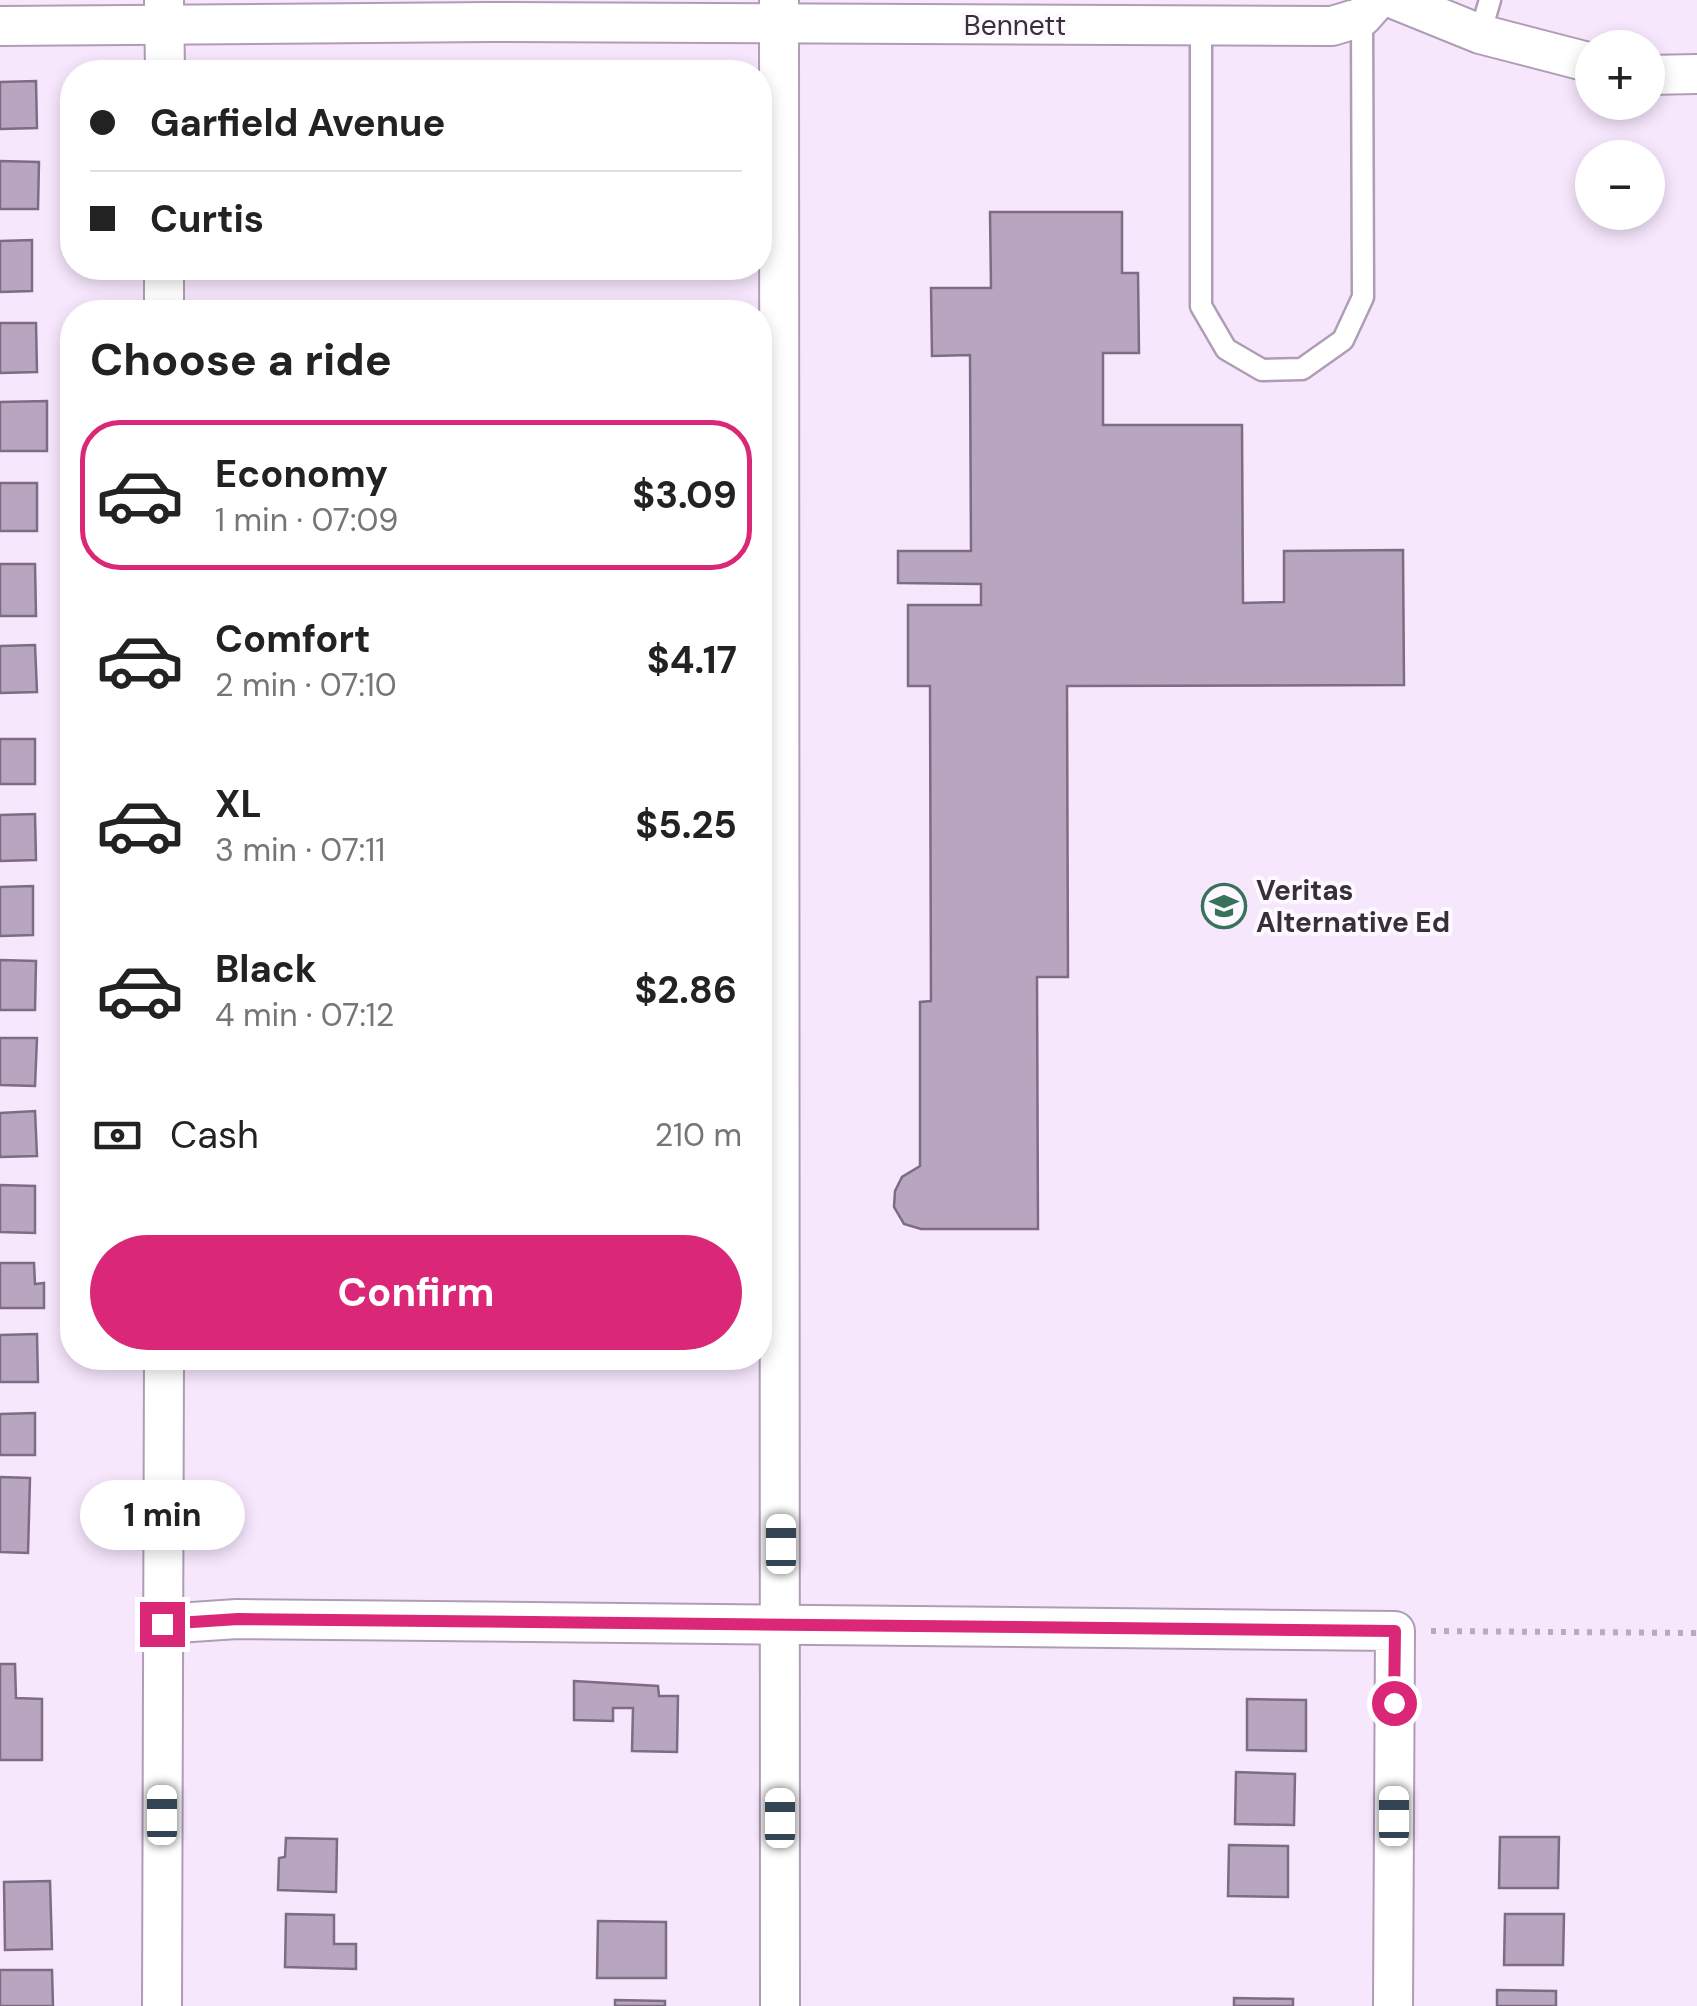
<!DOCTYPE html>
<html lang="en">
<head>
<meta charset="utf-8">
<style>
  :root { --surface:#fff; --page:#f6f6f6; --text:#222; --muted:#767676; --line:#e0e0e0; --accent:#db2777 }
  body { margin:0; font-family:"DM Sans",sans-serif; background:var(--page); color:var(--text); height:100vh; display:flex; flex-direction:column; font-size:38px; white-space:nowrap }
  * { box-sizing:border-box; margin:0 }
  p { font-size:32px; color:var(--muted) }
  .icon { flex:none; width:55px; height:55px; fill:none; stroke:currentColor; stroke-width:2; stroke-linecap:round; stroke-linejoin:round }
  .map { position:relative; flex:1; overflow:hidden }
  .panel { position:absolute; left:60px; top:300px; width:712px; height:1070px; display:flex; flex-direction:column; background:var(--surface); border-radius:40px; box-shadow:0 5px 15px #0003 }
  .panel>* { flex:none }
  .top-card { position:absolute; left:60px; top:60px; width:712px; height:220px; border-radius:40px; box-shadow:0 5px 15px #0003; display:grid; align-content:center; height:220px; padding:0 30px; background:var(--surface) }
  .fabs { position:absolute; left:1575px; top:30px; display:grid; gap:20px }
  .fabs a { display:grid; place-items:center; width:90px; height:90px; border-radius:50%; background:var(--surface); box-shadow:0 5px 15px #0003; font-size:50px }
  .end { position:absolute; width:45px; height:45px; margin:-22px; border:12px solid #db2777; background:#fff; box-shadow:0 0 0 5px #fff }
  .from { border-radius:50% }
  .bubble { position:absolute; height:70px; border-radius:35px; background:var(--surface); box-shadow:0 5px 15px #0003; font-size:32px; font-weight:700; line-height:70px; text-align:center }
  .car { position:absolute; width:30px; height:60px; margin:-30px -15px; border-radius:12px; box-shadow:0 0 8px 2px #0007; background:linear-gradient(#fff 24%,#345 0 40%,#fff 0 76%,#345 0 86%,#fff 0) }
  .top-card b { display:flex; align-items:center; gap:35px; height:95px; font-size:38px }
  .top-card b+b { border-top:2px solid var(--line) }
  .top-card i { width:25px; height:25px; background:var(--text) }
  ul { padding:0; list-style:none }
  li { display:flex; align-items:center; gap:30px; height:150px; margin:0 20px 15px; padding:0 10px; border:5px solid transparent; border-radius:40px }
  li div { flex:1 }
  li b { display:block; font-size:38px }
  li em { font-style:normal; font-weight:700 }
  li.selected { border-color:var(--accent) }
  li>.icon { width:90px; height:90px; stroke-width:1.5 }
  h2 { padding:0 30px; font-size:45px; line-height:120px }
  .pay { display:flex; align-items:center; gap:25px; height:110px; padding:0 30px; font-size:38px }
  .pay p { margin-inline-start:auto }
  .cta { display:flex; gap:20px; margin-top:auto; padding:20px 30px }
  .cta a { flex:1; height:115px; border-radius:60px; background:var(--accent); color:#fff; font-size:40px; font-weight:700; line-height:115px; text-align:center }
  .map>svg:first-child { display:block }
  .building { fill:#b8a6c0; stroke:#7d6c84; stroke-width:2.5 }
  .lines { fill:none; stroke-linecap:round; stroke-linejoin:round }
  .service-casing { stroke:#af9db6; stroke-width:25 }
  .minor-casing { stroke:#af9db6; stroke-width:42 }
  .path { stroke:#b8abbd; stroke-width:6; stroke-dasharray:5 8; stroke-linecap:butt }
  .service { stroke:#fff; stroke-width:20 }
  .minor { stroke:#fff; stroke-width:38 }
  .route { stroke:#db2777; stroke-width:12 }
  .labels { text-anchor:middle; stroke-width:8; stroke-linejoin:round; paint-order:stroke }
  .street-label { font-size:28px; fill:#37303a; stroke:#fdf9ff }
  .poi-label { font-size:28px; font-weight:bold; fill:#37303a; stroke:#fdf9ff; text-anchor:start }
</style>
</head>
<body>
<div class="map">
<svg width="1697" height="2006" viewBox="0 0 1697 2006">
  <rect width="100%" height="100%" fill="#f7e7fd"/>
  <g class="building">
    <path d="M36,81L37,128L0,129V82Z"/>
    <path d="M0,161L39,162L38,209H0Z"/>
    <path d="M990,212H1122V273H1138L1139,353H1103V425H1242L1243,603L1284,602V551L1403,550L1404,685L1067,686L1068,977H1037L1038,1229H921L904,1224L894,1207L895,1191L902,1177L920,1166V1002L931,1001L930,686H908V605H981V584L898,583V551H971L970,355L932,356L931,288H991Z"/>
    <path d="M32,240V291L0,292V241Z"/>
    <path d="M0,323H36L37,372L0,373Z"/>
    <path d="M47,401V451H0V402Z"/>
    <rect x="0" y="483" width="37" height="48"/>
    <path d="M0,564H35L36,616H0Z"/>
    <path d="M35,645L37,692L0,693V646Z"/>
    <rect x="0" y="739" width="35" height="45"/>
    <path d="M35,814L36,860L0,861V815Z"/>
    <path d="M33,886V935L0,936V887Z"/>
    <path d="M0,960L36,961L35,1010H0Z"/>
    <path d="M0,1038H37L35,1086L0,1085Z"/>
    <path d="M35,1111L37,1156L0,1157V1113Z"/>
    <path d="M0,1185L35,1186V1233L0,1232Z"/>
    <path d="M0,1263H34L35,1284L44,1283V1308H0Z"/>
    <path d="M37,1334L38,1382H0V1335Z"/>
    <path d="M35,1413V1455H0V1414Z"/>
    <path d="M0,1477L30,1478L28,1553L0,1552Z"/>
    <path d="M0,1664H15L16,1698L42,1699V1760H0Z"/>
    <path d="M574,1681L658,1686L659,1696H678L677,1752L632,1751L633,1708H613V1721L574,1720Z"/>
    <path d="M1247,1699L1306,1700V1751L1247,1750Z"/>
    <path d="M1236,1772L1295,1774L1294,1825L1235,1824Z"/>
    <path d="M1500,1837H1559L1558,1888H1499Z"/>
    <path d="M286,1838L337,1839L336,1892L278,1890L279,1858L285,1857Z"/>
    <path d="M1229,1845L1288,1846V1897L1228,1896Z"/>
    <path d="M50,1881L52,1949L5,1950L4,1882Z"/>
    <path d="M286,1914L334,1915V1944H356V1969L285,1967Z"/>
    <path d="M1505,1914H1564L1563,1965H1504Z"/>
    <path d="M598,1921L666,1922V1978H597Z"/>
    <path d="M0,1970H52L53,2006H0Z"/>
    <path d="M1497,1990L1556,1991V2006H1497Z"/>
    <path d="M1234,1998L1293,1999V2006H1234Z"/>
    <path d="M615,2000L665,2001V2006H615Z"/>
  </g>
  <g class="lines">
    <defs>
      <g id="service">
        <path d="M1201,25V306L1226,349L1262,370L1302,369L1343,340L1363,297L1362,17"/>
        <path d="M1480,34L1490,0"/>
      </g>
      <g id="minor">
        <path d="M164,0L165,72"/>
        <path d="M779,0L780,2006"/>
        <path d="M1396,0L1480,34L1592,63"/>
        <path d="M0,26L489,22L1332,26L1362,17L1377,0"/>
        <path d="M1648,75L1697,74"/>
        <path d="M164,312V268"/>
        <path d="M162,1624L237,1619L1395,1631L1393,2006"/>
        <path d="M162,2006L164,1358"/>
      </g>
    </defs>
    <use href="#service" class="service-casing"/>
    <use href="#minor" class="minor-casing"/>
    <path class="path" d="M1431,1631L1697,1633"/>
    <use href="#service" class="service"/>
    <use href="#minor" class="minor"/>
  </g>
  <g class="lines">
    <path class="route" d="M162,1624L238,1619L1395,1631L1394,1703"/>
  </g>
  <defs>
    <symbol id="school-ring" viewBox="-11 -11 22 22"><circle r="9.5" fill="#fdf9ff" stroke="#37725b" stroke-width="1.5"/><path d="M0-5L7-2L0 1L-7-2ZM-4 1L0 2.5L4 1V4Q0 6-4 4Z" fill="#37725b"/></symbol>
  </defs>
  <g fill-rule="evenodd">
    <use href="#school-ring" x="1199" y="881" width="50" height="50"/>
  </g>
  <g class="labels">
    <g class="street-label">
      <text x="1015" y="35">Bennett</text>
    </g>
    <g class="poi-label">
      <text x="1256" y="900">Veritas<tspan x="1256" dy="32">Alternative Ed</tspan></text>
    </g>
  </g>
</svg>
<div class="fabs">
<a>+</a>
<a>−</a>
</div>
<i class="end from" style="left:1394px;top:1703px"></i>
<i class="end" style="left:162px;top:1624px"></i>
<div class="bubble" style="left:80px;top:1480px;width:165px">1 min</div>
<i class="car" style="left:781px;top:1544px;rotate:0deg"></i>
<i class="car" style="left:162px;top:1815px;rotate:0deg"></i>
<i class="car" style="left:1394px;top:1816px;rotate:0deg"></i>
<i class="car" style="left:780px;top:1818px;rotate:0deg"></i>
<div class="top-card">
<b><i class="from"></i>Garfield Avenue</b>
<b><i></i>Curtis</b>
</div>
<section class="panel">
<h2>Choose a ride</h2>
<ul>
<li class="selected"><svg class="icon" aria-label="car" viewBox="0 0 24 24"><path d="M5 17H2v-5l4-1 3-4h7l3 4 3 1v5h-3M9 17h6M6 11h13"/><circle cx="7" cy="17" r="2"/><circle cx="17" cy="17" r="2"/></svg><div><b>Economy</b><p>1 min · 07:09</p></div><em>$3.09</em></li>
<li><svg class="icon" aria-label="car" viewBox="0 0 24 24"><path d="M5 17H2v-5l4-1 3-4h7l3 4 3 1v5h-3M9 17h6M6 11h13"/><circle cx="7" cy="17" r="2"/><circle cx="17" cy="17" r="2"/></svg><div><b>Comfort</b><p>2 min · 07:10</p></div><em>$4.17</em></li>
<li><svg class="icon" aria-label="car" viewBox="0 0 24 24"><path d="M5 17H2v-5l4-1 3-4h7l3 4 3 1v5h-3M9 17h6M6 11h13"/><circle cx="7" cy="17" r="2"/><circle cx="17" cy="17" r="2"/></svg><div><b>XL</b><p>3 min · 07:11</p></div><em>$5.25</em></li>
<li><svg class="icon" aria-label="car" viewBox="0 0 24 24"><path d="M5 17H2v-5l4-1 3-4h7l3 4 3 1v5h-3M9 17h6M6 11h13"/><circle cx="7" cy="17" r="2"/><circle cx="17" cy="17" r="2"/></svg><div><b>Black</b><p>4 min · 07:12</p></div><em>$2.86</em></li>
</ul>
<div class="pay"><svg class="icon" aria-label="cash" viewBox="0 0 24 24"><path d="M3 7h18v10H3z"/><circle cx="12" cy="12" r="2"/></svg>Cash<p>210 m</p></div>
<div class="cta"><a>Confirm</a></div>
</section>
</div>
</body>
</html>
